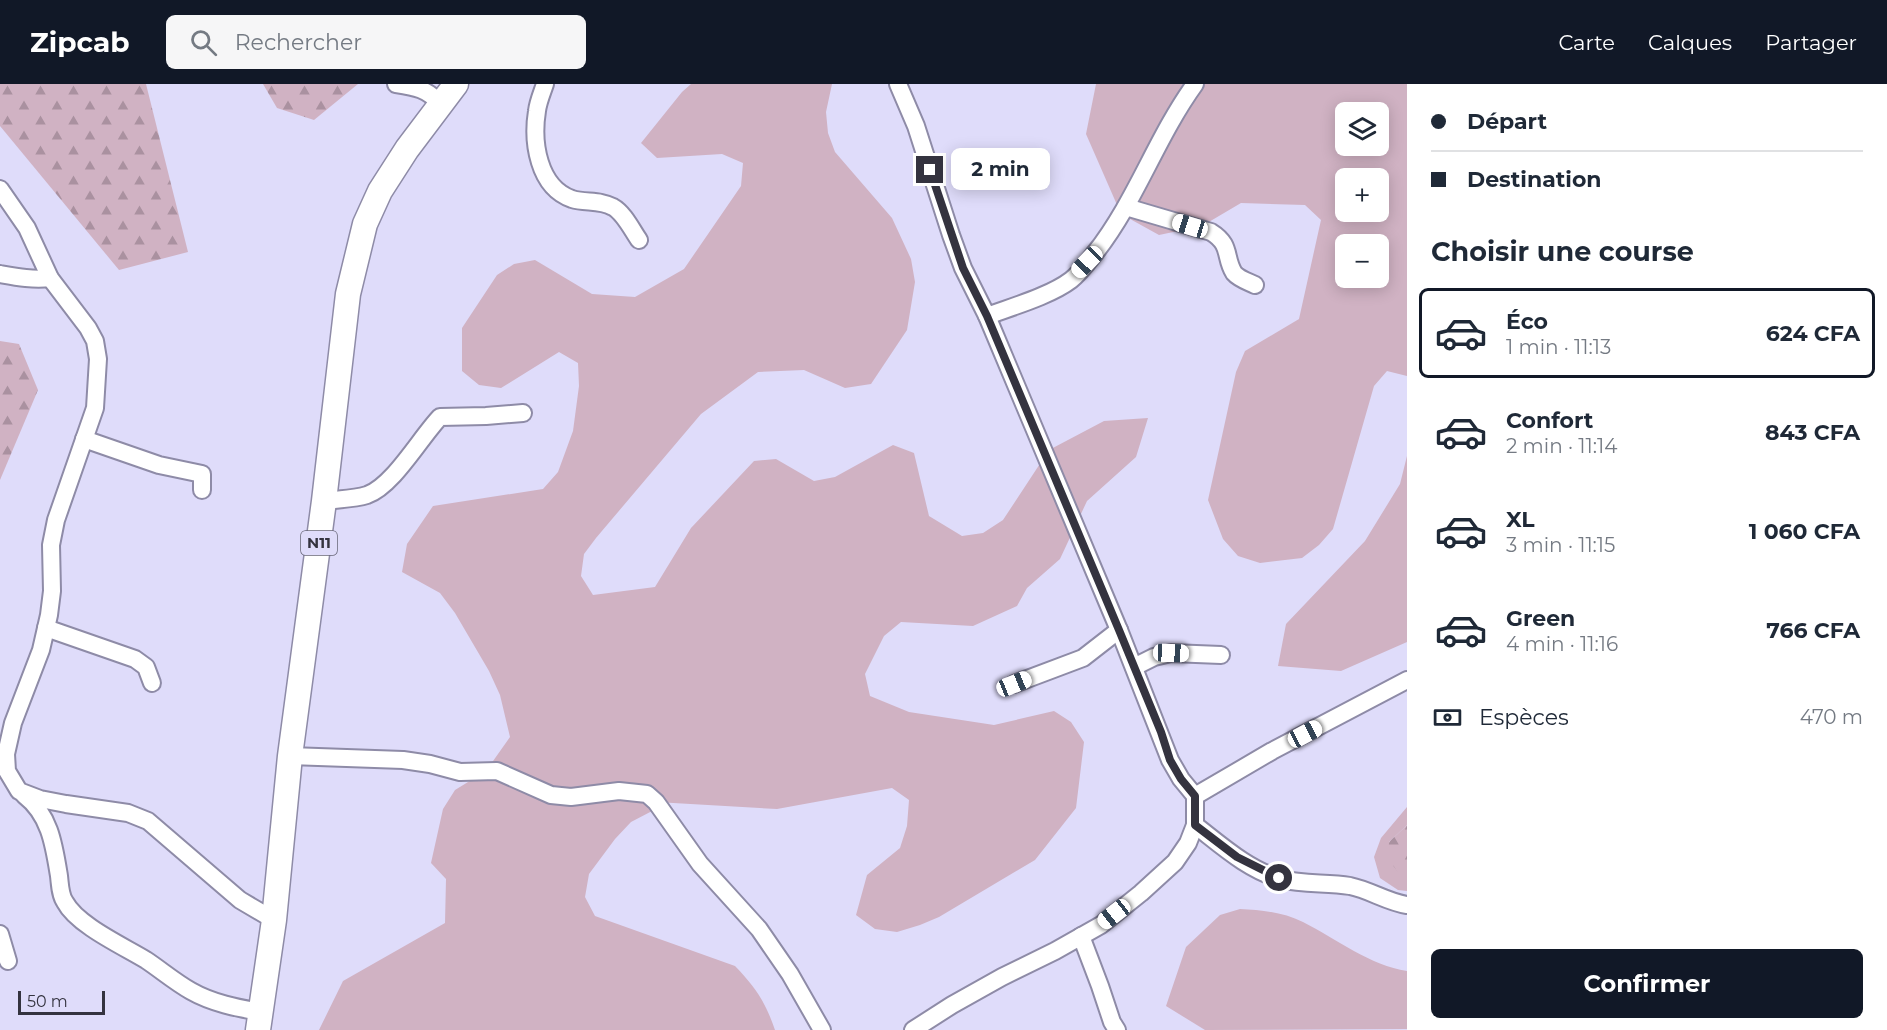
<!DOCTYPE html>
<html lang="fr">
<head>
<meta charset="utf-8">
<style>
  :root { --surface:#fff; --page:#f6f6f7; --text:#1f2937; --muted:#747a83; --line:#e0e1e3; --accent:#111827 }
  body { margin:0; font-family:Montserrat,sans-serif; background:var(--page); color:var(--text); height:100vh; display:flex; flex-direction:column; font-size:22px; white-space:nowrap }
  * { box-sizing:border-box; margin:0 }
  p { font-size:20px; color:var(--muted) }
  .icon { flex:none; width:33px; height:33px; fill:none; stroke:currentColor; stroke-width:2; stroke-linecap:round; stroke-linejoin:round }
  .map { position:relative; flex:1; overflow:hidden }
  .details { display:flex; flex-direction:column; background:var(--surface); width:480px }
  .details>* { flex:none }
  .guide { display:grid; align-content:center; height:132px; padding:0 24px; background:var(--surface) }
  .buttons { position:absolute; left:1335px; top:18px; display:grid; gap:12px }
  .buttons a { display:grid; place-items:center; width:54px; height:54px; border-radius:9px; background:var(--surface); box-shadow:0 3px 15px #0003; font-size:30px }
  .scale { position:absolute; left:18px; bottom:15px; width:87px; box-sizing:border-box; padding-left:6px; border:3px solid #34333f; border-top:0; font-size:16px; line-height:21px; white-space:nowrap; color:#34333f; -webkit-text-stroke:4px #dfdcfa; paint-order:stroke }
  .end { position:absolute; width:27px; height:27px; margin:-14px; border:8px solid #34333f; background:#fff; box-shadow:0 0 0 3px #fff }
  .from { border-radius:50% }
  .bubble { position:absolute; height:42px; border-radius:9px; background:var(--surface); box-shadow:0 3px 15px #0003; font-size:20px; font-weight:700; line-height:42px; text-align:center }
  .car { position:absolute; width:18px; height:36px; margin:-18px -9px; border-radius:8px; box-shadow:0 0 4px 2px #0007; background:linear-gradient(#fff 24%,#345 0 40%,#fff 0 76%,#345 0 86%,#fff 0) }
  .guide b { display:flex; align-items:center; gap:21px; height:57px; font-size:22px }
  .guide b+b { border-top:2px solid var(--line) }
  .guide i { width:15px; height:15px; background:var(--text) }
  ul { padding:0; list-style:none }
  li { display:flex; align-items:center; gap:18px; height:90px; margin:0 12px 9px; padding:0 12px; border:3px solid transparent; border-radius:9px }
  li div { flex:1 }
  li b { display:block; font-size:22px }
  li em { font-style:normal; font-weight:700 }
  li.active { border-color:var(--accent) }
  li>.icon { width:54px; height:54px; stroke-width:1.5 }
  h2 { padding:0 24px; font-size:27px; line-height:72px }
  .pay { display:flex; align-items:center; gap:15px; height:66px; padding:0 24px; font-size:22px }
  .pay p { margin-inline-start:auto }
  .primary-button { display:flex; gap:12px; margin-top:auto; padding:12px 24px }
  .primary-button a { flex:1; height:69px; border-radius:9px; background:var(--accent); color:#fff; font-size:24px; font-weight:700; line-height:69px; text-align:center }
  header { display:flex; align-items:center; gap:36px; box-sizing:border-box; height:84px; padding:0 30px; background:var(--accent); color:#fff }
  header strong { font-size:28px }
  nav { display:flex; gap:33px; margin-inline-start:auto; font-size:21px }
  .search { width:420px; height:54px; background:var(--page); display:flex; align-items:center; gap:15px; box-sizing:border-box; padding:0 21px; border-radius:9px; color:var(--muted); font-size:22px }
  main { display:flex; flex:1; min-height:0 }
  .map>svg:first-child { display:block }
  .green { fill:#d0b2c3; fill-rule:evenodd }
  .forest { fill:url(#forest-firs) }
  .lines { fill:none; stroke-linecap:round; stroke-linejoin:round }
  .minor-casing { stroke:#8e8ba7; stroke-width:20 }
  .highway-casing { stroke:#8e8ba7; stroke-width:27 }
  .minor { stroke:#fff; stroke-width:16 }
  .highway { stroke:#fff; stroke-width:24 }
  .route { stroke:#34333f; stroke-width:8 }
  .labels { text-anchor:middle; stroke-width:4.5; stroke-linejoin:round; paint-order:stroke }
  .shield { fill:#dfdcfa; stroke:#676677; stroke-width:1.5 }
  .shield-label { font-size:15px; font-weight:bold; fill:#34333f }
</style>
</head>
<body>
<header>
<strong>Zipcab</strong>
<div class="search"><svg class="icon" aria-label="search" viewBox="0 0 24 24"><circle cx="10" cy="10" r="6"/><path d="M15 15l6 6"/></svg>Rechercher</div>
<nav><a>Carte</a><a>Calques</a><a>Partager</a></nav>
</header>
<main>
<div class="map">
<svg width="1407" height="946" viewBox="0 0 1407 946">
  <defs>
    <pattern id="forest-firs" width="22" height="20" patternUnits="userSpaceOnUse" patternTransform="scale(1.5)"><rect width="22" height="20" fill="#d0b2c3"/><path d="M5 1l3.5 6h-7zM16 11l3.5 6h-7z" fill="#aa91a0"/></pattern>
  </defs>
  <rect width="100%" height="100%" fill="#dfdcfa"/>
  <g class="green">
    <path d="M691,0H832L826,28L828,49L835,68L892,134L911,175L915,198L907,246L871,300L845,304L804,286L758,288L701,330L596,454L584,470L581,492L593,511L655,503L691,444L754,377L776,375L814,397L835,393L893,361L914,369L929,432L962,452L983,449L1003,436L1049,366L1104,337L1148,334L1136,373L1087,417L1060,475L1027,504L1017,522L973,542L901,538L884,552L865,590L870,612L909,628L994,641L1054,627L1071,638L1084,658L1076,724L1035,776L939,833L920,841L897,848L875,845L856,831L867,791L900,764L907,742L909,716L892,704L777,725L656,718L654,726L631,738L615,755L589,790L585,813L595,832L735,882C756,904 765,917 775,946H319L343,897L445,839L446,795L431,779L443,725L455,706L486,687L510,653L500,611L489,587L455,529L440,509L402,488L407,460L433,422L543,405L558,388L573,347L579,302L578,279L559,268L501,304L479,301L462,287V244L497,191L514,180L535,176L592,210L635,213L684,185L741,102L743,79L722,70L657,74L641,59L682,8Z"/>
    <path d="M1096,0H1407V292L1387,287L1374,302L1333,445L1319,461L1302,474L1260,479L1238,472L1223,455L1208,416L1236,288L1245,267L1299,235L1321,136L1305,121L1241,119L1202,142L1159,151L1121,130L1086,50ZM1346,28H1378V62H1346ZM1346,94H1378V128H1346ZM1346,160H1378V194H1346Z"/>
    <path d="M1407,372V558L1341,587L1278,582L1286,540L1365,457L1400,400Z"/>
    <path d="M1407,723V741L1389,758L1402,792L1407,793V807L1398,806L1380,794L1374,773L1381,754Z"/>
    <path d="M1240,825C1261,826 1283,828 1303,838C1335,854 1371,882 1407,887V945L1205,946L1166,922L1186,863L1220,831Z"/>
  </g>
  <g class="forest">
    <path d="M0,0H146L188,168L119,186L0,42Z"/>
    <path d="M263,0H358L314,36L277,24Z"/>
    <path d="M0,257L19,260L38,306L0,396Z"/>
    <path d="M1407,741V793H1402L1388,775L1389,758Z"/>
  </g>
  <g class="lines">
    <defs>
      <g id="minor">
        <path d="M396,0C415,3 428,5 440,20"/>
        <path d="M545,0C542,9 538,18 537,27C532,58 538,103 572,115C585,119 601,116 613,123C624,129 632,146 639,156"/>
        <path d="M898,0L916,42L951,151L963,184L987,232L1119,546L1170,676L1181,695L1195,712V741L1188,759L1175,778L1141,809L1101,841L1055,867L1002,893L952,921L913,946"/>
        <path d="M0,105L27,144L50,194L88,244L95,257L98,275L95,324L56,436L51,461L52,507L49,531L41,566L13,639L6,670L7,687L19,707L40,715L66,720L128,729L148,737L240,816L274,836"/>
        <path d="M1126,123L1211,148C1232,161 1224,173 1234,189C1239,195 1249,198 1255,201"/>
        <path d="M0,190C17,193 33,196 50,194"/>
        <path d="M987,232C1011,223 1050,212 1071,196C1080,189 1088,178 1095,169C1136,117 1156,54 1195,0"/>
        <path d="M84,355L159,381L202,390V406"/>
        <path d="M324,417C338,415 354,415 367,411C393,402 420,354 440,333L486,332L523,329"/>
        <path d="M46,544L135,575L146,583L152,599"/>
        <path d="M1134,583L1154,573L1171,569L1221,571"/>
        <path d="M1014,600L1083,574L1119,546"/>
        <path d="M290,672L403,676L430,680L460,688L497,687L551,711L571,713L619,707L647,710L656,718L700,780L759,845L790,890L822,946"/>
        <path d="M24,711C50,731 54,761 59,792C60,800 60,811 65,818C77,841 123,862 146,876C161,886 175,898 191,907C212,919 237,924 261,928"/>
        <path d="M1195,712L1272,667L1407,596"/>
        <path d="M1195,741C1221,761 1248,786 1281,795C1304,801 1327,798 1350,802C1370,806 1387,818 1407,821"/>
        <path d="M0,850L8,877"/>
        <path d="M1081,852L1100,902L1112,938L1117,946"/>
      </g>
      <path id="highway" d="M258,946L274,836L290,672L324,417L348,210L365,140L380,107L407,65L456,0"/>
    </defs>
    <use href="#minor" class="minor-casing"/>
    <use href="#highway" class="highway-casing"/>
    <use href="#minor" class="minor"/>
    <use href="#highway" class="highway"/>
  </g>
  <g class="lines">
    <path class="route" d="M930,86L963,184L987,232L1119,546L1161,648L1170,676L1181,695L1195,712V741L1237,773L1279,794"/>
  </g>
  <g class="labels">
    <rect class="shield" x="301" y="447" width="36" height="24" rx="4.5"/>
    <g class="shield-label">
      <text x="319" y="464">N11</text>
    </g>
  </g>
</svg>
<div class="buttons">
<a><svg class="icon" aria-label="layers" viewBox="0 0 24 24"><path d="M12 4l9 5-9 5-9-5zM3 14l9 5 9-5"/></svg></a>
<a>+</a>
<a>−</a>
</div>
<div class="scale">50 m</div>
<i class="end from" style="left:1279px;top:794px"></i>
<i class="end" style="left:930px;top:86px"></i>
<div class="bubble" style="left:951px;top:64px;width:99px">2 min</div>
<i class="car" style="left:1190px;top:142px;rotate:287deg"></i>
<i class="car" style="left:1087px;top:178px;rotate:224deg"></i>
<i class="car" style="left:1171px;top:569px;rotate:92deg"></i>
<i class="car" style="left:1014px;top:600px;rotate:68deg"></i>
<i class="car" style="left:1305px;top:650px;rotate:62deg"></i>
<i class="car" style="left:1114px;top:830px;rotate:232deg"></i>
</div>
<section class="details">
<div class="guide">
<b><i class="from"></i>Départ</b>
<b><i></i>Destination</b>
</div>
<h2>Choisir une course</h2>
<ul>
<li class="active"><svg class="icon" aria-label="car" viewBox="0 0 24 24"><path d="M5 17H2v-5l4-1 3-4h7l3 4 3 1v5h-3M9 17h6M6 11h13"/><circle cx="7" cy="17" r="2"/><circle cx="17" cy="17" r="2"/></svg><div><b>Éco</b><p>1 min · 11:13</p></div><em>624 CFA</em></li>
<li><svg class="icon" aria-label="car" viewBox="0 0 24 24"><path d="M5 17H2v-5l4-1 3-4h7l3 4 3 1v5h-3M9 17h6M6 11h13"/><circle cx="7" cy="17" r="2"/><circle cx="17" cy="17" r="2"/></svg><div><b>Confort</b><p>2 min · 11:14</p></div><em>843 CFA</em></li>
<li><svg class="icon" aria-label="car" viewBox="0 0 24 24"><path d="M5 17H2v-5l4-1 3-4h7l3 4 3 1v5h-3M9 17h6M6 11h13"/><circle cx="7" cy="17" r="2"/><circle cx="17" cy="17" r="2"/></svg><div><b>XL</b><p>3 min · 11:15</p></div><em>1 060 CFA</em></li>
<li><svg class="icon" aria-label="car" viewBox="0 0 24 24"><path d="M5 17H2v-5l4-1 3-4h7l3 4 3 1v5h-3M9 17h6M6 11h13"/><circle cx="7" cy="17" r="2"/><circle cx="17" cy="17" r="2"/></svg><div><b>Green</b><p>4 min · 11:16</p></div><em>766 CFA</em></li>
</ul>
<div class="pay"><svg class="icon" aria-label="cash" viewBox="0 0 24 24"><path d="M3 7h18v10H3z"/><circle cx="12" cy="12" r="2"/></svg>Espèces<p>470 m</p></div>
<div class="primary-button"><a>Confirmer</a></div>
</section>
</main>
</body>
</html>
